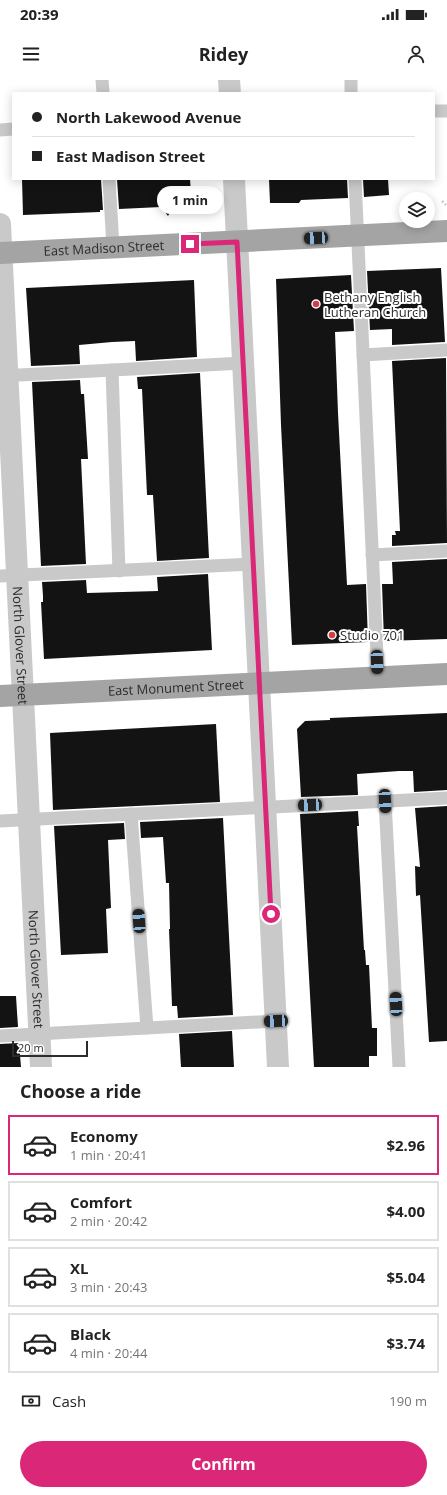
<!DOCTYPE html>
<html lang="en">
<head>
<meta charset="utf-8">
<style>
  :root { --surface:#fff; --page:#f2f2f2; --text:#222; --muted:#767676; --line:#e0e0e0; --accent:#db2777 }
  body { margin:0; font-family:"Open Sans",sans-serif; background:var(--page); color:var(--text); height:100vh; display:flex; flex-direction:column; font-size:15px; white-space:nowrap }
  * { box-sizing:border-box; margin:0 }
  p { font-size:13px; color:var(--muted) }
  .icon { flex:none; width:22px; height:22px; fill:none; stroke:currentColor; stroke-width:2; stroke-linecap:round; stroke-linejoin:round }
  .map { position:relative; height:987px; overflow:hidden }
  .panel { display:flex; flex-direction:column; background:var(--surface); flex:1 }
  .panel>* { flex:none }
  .top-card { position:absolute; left:12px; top:12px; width:423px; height:88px; border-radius:0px; box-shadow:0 2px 10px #0003; display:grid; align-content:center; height:88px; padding:0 20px; background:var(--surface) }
  .fabs { position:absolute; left:399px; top:112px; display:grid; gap:8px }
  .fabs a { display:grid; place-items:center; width:36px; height:36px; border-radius:50%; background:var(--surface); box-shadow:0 2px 10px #0003; font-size:20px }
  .scale { position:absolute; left:12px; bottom:10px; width:76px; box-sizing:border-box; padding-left:4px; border:2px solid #2c2c2c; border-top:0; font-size:11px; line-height:14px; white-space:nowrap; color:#2c2c2c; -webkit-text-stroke:3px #fff; paint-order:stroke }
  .end { position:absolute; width:18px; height:18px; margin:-9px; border:5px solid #db2777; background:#fff; box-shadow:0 0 0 2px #fff }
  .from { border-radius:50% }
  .bubble { position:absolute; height:28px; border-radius:14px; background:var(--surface); box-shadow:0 2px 10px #0003; font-size:13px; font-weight:700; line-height:28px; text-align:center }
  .car { position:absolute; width:12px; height:24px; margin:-12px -6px; border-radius:5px; box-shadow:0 0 3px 1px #0007; background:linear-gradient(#222 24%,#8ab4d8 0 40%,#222 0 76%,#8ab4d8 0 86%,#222 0) }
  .top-card b { display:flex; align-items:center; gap:14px; height:38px; font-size:15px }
  .top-card b+b { border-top:1px solid var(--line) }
  .top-card i { width:10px; height:10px; background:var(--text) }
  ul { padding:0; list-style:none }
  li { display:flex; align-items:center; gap:12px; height:60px; margin:0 8px 6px; padding:0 12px; border:2px solid var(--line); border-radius:0px }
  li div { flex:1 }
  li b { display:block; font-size:15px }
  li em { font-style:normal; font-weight:700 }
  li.current { border-color:var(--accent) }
  li>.icon { width:36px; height:36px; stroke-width:1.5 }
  h2 { padding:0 20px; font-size:18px; line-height:48px }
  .pay { display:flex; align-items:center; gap:10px; height:44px; padding:0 20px; font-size:15px }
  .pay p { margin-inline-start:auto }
  .button { display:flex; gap:8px; margin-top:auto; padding:8px 20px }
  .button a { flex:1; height:46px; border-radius:24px; background:var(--accent); color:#fff; font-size:16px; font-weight:700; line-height:46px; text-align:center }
  .status { display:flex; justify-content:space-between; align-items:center; height:28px; padding:0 20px; background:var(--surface); direction:ltr }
  .status svg { height:11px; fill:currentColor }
  header { display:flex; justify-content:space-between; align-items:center; height:52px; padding:0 20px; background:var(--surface); font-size:18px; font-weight:700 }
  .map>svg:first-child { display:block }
  .building { fill:#131313 }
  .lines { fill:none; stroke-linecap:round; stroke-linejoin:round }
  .path { stroke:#c9c9c9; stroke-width:2.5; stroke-dasharray:2 2; stroke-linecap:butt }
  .service { stroke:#c9c9c9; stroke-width:13 }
  .minor { stroke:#c9c9c9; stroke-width:22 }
  .primary { stroke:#a4a4a4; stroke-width:22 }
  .route { stroke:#db2777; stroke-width:5 }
  .poi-dot { fill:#d33e48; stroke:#fff; stroke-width:1.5 }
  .labels { text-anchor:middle; stroke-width:4; stroke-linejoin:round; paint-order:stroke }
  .street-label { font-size:13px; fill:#2c2c2c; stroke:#fff }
  .poi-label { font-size:13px; fill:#2c2c2c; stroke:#fff; text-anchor:start }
</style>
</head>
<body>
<div class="status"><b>20:39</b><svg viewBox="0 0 49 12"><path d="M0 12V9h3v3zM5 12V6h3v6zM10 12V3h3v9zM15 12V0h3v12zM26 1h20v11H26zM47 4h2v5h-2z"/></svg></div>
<header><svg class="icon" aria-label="menu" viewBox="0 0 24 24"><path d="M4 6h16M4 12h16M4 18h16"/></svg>Ridey<svg class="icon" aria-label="person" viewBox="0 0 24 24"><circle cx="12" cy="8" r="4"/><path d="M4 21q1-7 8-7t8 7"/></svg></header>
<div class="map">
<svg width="447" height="987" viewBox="0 0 447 987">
  <rect width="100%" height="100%" fill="#fff"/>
  <g class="building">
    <path d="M22,99H101L103,130H100V132L23,135Z"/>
    <path d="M117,99H190L192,127H173L168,136L161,127L119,129Z"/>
    <path d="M269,99H347L348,118L301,120L299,123H270Z"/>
    <path d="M363,99H388L389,115L364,117Z"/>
    <path d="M441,188L445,262L392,265V249L370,250L367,191Z"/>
    <path d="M351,195L354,251L335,252L338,333L347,505L366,504L368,562L292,565L281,345L276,199Z"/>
    <path d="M194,200L197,277L136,281L135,261L112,262L79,265L80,284L31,286L26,208Z"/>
    <path d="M446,278L447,463L392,466V455H396L395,451H400L392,281Z"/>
    <path d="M200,293L209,478L157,481L153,415H147L142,309H138L137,297Z"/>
    <path d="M80,300L81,314H84L88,379H81L86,484L41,486L32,302Z"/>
    <path d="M447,479V559L384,561L382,504H393L392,482Z"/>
    <path d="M208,494L212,570L44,579L41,522H43V516L42,502L86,500L87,513L158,511L157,497Z"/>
    <path d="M447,633V710L414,712L413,691H399L357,694L358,715L301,717L297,649L305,641L330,640V638Z"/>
    <path d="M216,644L220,722L53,730L50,653Z"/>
    <path d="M447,726V961L429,962L420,815L416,816L415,786L420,787L415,728Z"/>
    <path d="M358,731L359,746H357L364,870H365L366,885H369L372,948H377V976H369V987H314L300,734Z"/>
    <path d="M223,738L233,935L178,938L177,926H172L169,849H170L169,803H166L163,757L141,758L140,742Z"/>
    <path d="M124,743L125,759L108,760L111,828L106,829L108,873L61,875L54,746Z"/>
    <path d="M0,916H16L18,947L0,948Z"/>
    <path d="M232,951L234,987H181L179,954Z"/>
    <path d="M19,963L21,987H0V964Z"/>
  </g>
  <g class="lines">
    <g class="path">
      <path d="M442,121L446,125"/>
      <path d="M199,132L207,133"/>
    </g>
    <g class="service">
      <path d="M102,0L103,13"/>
      <path d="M351,0V13"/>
      <path d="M434,31H447"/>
      <path d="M0,50L13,49"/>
      <path d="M109,99L113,167"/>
      <path d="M355,99L378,597"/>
      <path d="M363,275L447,270"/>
      <path d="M112,290L119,491"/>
      <path d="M1,296L243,283"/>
      <path d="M372,475L447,471"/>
      <path d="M0,496L253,484"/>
      <path d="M385,721L399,987"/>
      <path d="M131,734L147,948"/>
      <path d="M0,741L447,718"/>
      <path d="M0,956L276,941"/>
    </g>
    <g class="minor">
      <path d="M229,0L230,13"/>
      <path d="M234,99L278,987"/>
      <path id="s1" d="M0,144L41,987"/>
    </g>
    <g class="primary">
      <path id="s2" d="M0,173L447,151"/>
      <path id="s3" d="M0,616L447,594"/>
    </g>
  </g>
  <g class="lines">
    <path class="route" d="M190,164L237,162L271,834"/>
  </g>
  <g class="poi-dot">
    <circle cx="316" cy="224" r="4"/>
    <circle cx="332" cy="555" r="4"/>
  </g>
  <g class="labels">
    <g class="street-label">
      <text dy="5" stroke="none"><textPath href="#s2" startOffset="104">East Madison Street</textPath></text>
      <text dy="5" stroke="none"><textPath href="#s1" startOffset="422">North Glover Street</textPath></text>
      <text dy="5" stroke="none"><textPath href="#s3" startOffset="176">East Monument Street</textPath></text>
      <text dy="5" stroke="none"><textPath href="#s1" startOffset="746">North Glover Street</textPath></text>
    </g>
    <g class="poi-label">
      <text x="324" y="222">Bethany English<tspan x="324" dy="15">Lutheran Church</tspan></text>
      <text x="340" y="560">Studio 701</text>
    </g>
  </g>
</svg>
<div class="fabs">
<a><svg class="icon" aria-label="layers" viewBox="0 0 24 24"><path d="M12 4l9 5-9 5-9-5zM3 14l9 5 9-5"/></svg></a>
</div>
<div class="scale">20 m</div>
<i class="end from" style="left:271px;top:834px"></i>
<i class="end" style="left:190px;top:164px"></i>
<div class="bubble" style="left:157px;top:106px;width:66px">1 min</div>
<i class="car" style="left:316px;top:158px;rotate:267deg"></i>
<i class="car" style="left:377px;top:582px;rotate:178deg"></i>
<i class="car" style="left:385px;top:721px;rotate:177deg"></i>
<i class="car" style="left:310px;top:725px;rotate:267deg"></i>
<i class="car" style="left:139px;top:841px;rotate:356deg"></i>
<i class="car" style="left:396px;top:924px;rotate:357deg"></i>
<i class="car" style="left:276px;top:941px;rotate:267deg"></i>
<div class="top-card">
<b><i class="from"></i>North Lakewood Avenue</b>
<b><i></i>East Madison Street</b>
</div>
</div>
<section class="panel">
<h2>Choose a ride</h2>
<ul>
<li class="current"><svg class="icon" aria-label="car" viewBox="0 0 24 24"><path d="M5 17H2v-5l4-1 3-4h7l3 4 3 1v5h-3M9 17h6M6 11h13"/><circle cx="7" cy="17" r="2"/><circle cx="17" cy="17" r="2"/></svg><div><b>Economy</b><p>1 min · 20:41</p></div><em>$2.96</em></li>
<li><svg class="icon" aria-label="car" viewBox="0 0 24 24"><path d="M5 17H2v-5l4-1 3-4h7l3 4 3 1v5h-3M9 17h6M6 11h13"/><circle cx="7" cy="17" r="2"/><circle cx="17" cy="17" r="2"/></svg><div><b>Comfort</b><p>2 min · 20:42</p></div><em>$4.00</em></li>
<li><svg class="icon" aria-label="car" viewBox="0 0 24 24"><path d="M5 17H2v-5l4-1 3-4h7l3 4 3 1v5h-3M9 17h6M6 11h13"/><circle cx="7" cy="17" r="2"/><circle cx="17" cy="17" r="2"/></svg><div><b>XL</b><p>3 min · 20:43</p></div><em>$5.04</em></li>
<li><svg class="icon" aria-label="car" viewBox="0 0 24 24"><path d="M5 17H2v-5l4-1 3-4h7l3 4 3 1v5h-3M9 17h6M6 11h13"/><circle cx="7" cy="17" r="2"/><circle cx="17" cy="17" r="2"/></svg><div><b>Black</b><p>4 min · 20:44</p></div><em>$3.74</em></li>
</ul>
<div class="pay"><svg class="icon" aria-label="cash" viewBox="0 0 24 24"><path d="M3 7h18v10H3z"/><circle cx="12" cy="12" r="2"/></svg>Cash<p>190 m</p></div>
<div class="button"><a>Confirm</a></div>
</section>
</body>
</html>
